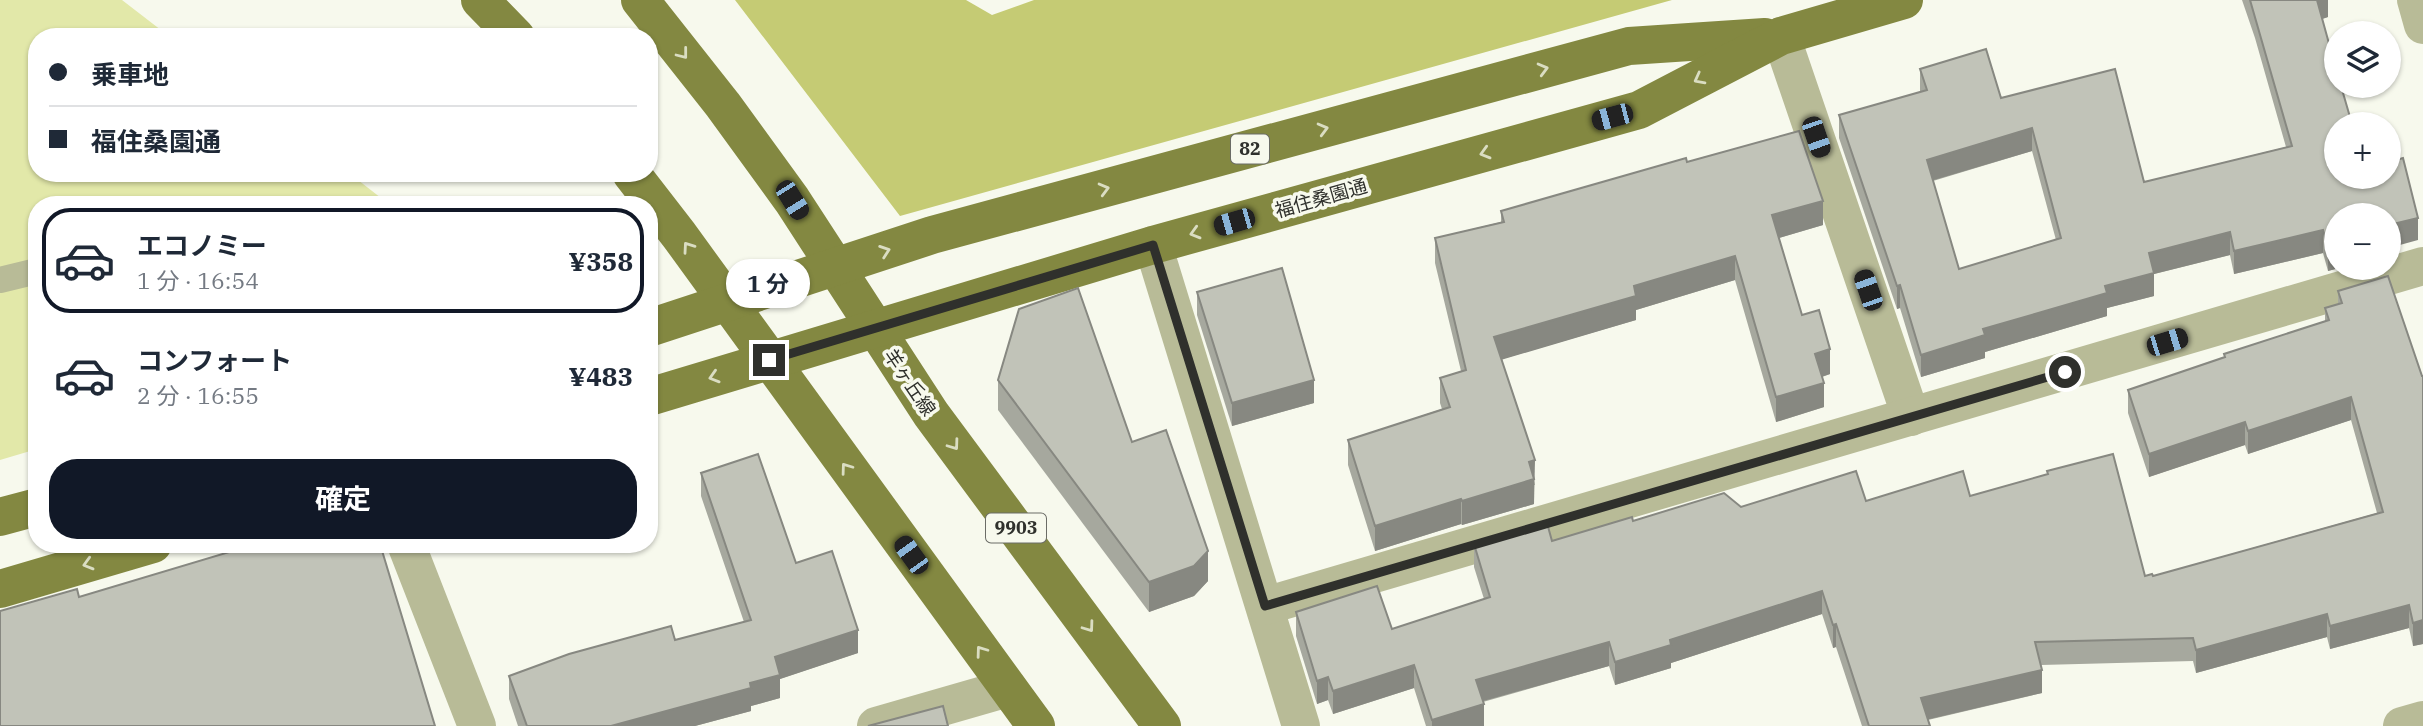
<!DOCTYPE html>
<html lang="ja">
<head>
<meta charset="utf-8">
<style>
  :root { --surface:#fff; --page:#f2f2f3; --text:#1f2937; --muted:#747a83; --line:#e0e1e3; --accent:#111827 }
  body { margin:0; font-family:"IBM Plex Serif","Noto Sans JP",serif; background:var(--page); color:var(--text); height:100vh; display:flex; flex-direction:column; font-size:26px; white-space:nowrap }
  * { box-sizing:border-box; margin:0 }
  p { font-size:23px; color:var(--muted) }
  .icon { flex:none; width:38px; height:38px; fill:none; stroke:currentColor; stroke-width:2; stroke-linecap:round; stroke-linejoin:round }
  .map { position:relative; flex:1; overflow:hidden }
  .details { position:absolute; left:28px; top:196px; width:630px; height:357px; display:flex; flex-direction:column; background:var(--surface); border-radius:28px; box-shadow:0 2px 5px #0004 }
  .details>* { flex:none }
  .top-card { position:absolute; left:28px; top:28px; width:630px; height:154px; border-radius:28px; box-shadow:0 2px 5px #0004; display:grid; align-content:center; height:154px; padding:0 21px; background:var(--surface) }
  .controls { position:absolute; left:2324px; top:21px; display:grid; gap:14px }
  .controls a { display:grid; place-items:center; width:77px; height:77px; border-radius:50%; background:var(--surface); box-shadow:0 2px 5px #0004; font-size:35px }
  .end { position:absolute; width:32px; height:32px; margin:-16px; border:9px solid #2f302c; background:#fff; box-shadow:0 0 0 4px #fff }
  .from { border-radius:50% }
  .bubble { position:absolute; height:49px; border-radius:24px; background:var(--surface); box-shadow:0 2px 5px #0004; font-size:23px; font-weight:700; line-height:49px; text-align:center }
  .car { position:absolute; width:21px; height:42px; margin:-21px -10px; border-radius:9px; box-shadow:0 0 5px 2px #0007; background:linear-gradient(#222 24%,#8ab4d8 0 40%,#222 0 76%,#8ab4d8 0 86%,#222 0) }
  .top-card b { display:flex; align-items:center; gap:24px; height:66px; font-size:26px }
  .top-card b+b { border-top:2px solid var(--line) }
  .top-card i { width:18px; height:18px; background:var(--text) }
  ul { padding:12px 0 0; list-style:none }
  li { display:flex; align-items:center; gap:21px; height:105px; margin:0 14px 10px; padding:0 7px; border:4px solid transparent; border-radius:28px }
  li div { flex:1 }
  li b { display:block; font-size:26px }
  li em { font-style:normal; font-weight:700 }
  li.on { border-color:var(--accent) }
  li>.icon { width:63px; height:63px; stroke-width:1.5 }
  .cta { display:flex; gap:14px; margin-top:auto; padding:14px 21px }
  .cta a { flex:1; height:80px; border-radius:28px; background:var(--accent); color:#fff; font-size:28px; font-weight:700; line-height:80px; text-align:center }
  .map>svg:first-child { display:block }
  .green { fill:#e2e8a9 }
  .forest { fill:#c5cb74 }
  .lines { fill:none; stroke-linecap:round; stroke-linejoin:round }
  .service { stroke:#b8bb97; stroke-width:26 }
  .minor { stroke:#b8bb97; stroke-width:38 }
  .primary { stroke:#838841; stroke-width:38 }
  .wall { fill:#a6a89e; fill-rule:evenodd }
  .shaded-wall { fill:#878881 }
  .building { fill:#c1c3b8; stroke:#878881; stroke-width:2; fill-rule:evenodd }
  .oneway { stroke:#daddc2 }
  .route { stroke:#2f302c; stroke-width:9 }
  .labels { text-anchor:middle; stroke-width:7; stroke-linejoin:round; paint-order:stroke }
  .shield { fill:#f7f9ed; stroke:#6b6c66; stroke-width:2 }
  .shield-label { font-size:18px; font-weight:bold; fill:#2f302c }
  .street-label { font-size:19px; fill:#2f302c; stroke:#f7f9ed }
</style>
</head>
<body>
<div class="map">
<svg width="2423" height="726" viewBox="0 0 2423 726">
  <rect width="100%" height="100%" fill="#f7f9ed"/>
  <path class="green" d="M0,0H122L170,37H37V173H349L390,205H37V449L0,460Z"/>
  <path class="forest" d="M735,0H966L992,15L1034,0H1672L900,216Z"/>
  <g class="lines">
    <path class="service" d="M0,280L37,271"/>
    <g class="minor">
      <path d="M2416,0L2423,25"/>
      <path d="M1781,36L1911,417"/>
      <path d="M1153,245L1301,726"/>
      <path d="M406,544L477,726"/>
      <path d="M1265,606L2423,266"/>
      <path d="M876,726L1008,688"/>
      <path d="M2402,726L2423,720"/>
    </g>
    <g class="primary">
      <path d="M480,0L516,37"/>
      <path d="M640,0L723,105L792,200L931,414L1162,726"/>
      <path d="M631,173L679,235L1036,726"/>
      <path d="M649,328L932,235L1629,46L1765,37"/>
      <path d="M649,397L1153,245L1639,110L1781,36L1904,0"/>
      <path d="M0,517L37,507"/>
      <path d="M0,589L153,544"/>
    </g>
  </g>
  <g class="wall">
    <path d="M2242,0H2328V17L2322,19L2336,124L2418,240L2389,215L2336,268H2339L2328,271L2323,253L2234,274L2230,255L2154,274V296L2107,308V316L1985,352V358L1921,377L1900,308L1897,309L1839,138V115L1920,92V69L2001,98L2144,182L2286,147L2255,38ZM2032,151L2056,240L1959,269L1933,181Z"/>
    <path d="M1687,162L1823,225L1779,238L1802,315L1830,374L1822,377L1824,407L1776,422L1735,280L1636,310V320L1502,359L1535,485H1534V504L1462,525L1461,524L1375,551L1348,465V440L1442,409L1440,403V378L1461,371L1435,263V238L1501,222V211Z"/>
    <path d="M2338,291L2422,376H2423V644L2413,646L2409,628L2330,649L2327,637L2196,673L2193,661L2041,665L2042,693L1928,720L1930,726H1862L1836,647L1833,648L1822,614L1671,663V668L1615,685L1609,666L1483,702L1484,726H1426L1414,688L1333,714L1328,700L1317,704L1296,636V612L1392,629L1484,599L1474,567V544L1552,541L1633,521L1741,507L1970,496L2047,474V471L2145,576H2153L2377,513L2351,420L2248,454L2245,445L2149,477L2128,413V390L2224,358V354L2325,321V308L2338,304Z"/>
    <path d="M1197,292L1314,403L1232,426L1197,315Z"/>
    <path d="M998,380L1132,442L1208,581L1194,596L1149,612L998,410Z"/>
    <path d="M701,473L796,563L858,653L780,679V698L751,706V711L695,726H518L509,699V676L675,640L744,622L701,496Z"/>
  </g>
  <g class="shaded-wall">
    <path d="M2316,0H2328V17L2316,21Z"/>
    <path d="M2032,128V151L1927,182V160Z"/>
    <path d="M1823,201V225L1772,240V215Z"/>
    <path d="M2418,218V240L2389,248V225Z"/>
    <path d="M2323,230V253L2234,274V251Z"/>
    <path d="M2230,232V255L2154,274V296L2107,308V316L1985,352V358L1921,377V355L1983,329L2105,286L2149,253Z"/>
    <path d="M2336,246V268H2339L2328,271V249Z"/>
    <path d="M1735,256V280L1636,310V320L1494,362V337L1634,286Z"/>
    <path d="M1900,285V308L1897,309V286Z"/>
    <path d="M1830,349V374L1815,379V354Z"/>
    <path d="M1314,380V403L1232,426V403Z"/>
    <path d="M1824,383V407L1776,422V397Z"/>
    <path d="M2351,397V420L2248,454V431Z"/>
    <path d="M2245,422V445L2149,477V454Z"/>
    <path d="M1535,460L1534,504L1462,525V501L1529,462Z"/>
    <path d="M1461,499V524L1375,551V526Z"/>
    <path d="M1208,551V581L1194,596L1149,612V582Z"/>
    <path d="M1822,591V614L1671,663V668L1615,685V662L1670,640Z"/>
    <path d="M2409,605V628L2330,649V626Z"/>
    <path d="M2327,614V637L2196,673V650Z"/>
    <path d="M2423,620V644L2413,646V623Z"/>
    <path d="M1836,624V647L1833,648V625Z"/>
    <path d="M858,630V653L780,679V698L751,706V711L695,726H611L750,683L775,657Z"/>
    <path d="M1609,642V666L1476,703V680Z"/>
    <path d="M1414,665V688L1333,714V691Z"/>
    <path d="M2042,670V693L1921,721V698Z"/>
    <path d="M1328,677V700L1317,704V681Z"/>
    <path d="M1484,704V726H1432V720Z"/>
  </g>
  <g class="building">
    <path d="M2250,0H2317L2336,69V86H2341L2352,124H2336V177H2389V162L2403,158L2418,218L2389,225V215H2336V246L2328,249L2323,230L2234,251L2230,232L2149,253L2154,273L2105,286L2107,293L1983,329L1985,335L1921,355L1900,285L1897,286L1839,115L1927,90L1920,69L1986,49L2001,98L2115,69L2144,182L2292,146ZM2032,128L2061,238L1959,269L1927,160Z"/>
    <path d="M1799,131L1823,201L1772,215L1802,315L1819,310L1830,349L1815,354L1824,383L1776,397L1735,256L1634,286L1636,296L1494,337L1535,460L1529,462L1534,479L1462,501L1461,499L1375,526L1348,440L1450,407L1440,378L1466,370L1435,238L1504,222L1501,211L1686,158L1687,162Z"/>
    <path d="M1282,268L1314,380L1232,403L1197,292Z"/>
    <path d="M2388,276L2422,376H2423V620L2413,623L2409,605L2330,626L2327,614L2196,650L2193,638L2035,642L2042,670L1921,698L1930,726H1869L1836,624L1833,625L1822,591L1670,640L1671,645L1615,662L1609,642L1476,680L1484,704L1432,720L1414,665L1333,691L1328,677L1317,681L1296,612L1377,586L1392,629L1490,597L1474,544L1547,523L1552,541L1632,517L1633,521L1724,493L1741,507L1856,471L1866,501L1963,471L1970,496L2048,474L2047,471L2113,454L2145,576L2152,574L2153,576L2383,512L2351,397L2248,431L2245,422L2149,454L2128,390L2225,357L2224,354L2329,320L2325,308L2342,303L2338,291Z"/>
    <path d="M1078,288L1132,442L1166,430L1208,551L1194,566L1149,582L998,380L1019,309Z"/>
    <path d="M758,454L796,563L832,551L858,630L775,657L780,675L750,683L751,688L611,726H527L509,676L569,654L671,626L675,640L751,620L701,473Z"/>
    <path d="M256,544H343L344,547L354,544H380L435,726H0V611L77,589L79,597Z"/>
    <path d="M943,706L948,726H868Z"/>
  </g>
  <defs><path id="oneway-chevron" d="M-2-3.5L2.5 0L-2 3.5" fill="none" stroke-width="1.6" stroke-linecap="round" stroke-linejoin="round" transform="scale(1.75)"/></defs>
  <g class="oneway">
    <use href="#oneway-chevron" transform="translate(683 54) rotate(52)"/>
    <use href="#oneway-chevron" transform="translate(1543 69) rotate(-15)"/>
    <use href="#oneway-chevron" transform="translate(1699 79) rotate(152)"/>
    <use href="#oneway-chevron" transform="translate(1323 129) rotate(-15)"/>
    <use href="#oneway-chevron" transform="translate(1485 153) rotate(164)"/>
    <use href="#oneway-chevron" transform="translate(1104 189) rotate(-15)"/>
    <use href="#oneway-chevron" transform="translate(1195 233) rotate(164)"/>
    <use href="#oneway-chevron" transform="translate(688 247) rotate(-125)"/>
    <use href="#oneway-chevron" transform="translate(885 251) rotate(-19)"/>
    <use href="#oneway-chevron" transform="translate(714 377) rotate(163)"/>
    <use href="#oneway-chevron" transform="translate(954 445) rotate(54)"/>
    <use href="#oneway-chevron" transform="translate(846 468) rotate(-126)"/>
    <use href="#oneway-chevron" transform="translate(88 564) rotate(164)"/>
    <use href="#oneway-chevron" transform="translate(1089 627) rotate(54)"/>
    <use href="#oneway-chevron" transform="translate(981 651) rotate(-126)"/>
  </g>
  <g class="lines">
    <path class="route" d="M769,360L1153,245L1265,606L2065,372"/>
  </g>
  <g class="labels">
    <g class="shield">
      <rect x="1231" y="134.5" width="38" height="29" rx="5"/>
      <rect x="986" y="513.5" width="60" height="29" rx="5"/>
    </g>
    <g class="shield-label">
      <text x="1250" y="155">82</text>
      <text x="1016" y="534">9903</text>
    </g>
    <g class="street-label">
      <text transform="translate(1321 198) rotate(-16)" y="7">福住桑園通</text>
      <text transform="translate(910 382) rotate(56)" y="7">羊ヶ丘線</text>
    </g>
  </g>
</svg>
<div class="controls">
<a><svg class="icon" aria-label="layers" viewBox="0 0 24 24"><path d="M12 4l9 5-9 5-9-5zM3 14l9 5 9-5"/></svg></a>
<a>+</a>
<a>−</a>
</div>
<i class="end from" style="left:2065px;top:372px"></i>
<i class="end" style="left:769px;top:360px"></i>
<div class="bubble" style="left:726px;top:259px;width:84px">1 分</div>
<i class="car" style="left:1612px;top:117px;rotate:255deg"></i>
<i class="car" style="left:1816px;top:137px;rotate:161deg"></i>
<i class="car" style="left:792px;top:200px;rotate:148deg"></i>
<i class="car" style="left:1234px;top:222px;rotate:254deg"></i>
<i class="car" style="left:1868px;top:290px;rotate:341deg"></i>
<i class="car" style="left:2167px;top:342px;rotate:73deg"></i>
<i class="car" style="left:911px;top:555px;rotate:324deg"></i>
<div class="top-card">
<b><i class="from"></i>乗車地</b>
<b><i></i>福住桑園通</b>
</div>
<section class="details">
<ul>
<li class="on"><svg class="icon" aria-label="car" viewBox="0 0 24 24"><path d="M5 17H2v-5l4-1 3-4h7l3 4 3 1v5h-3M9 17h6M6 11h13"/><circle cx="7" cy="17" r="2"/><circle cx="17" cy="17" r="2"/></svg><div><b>エコノミー</b><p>1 分 · 16:54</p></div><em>¥358</em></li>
<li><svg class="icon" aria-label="car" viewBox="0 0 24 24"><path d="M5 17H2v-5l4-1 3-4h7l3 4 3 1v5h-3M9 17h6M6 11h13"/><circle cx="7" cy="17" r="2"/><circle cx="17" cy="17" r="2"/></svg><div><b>コンフォート</b><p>2 分 · 16:55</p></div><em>¥483</em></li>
</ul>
<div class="cta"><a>確定</a></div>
</section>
</div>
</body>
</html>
